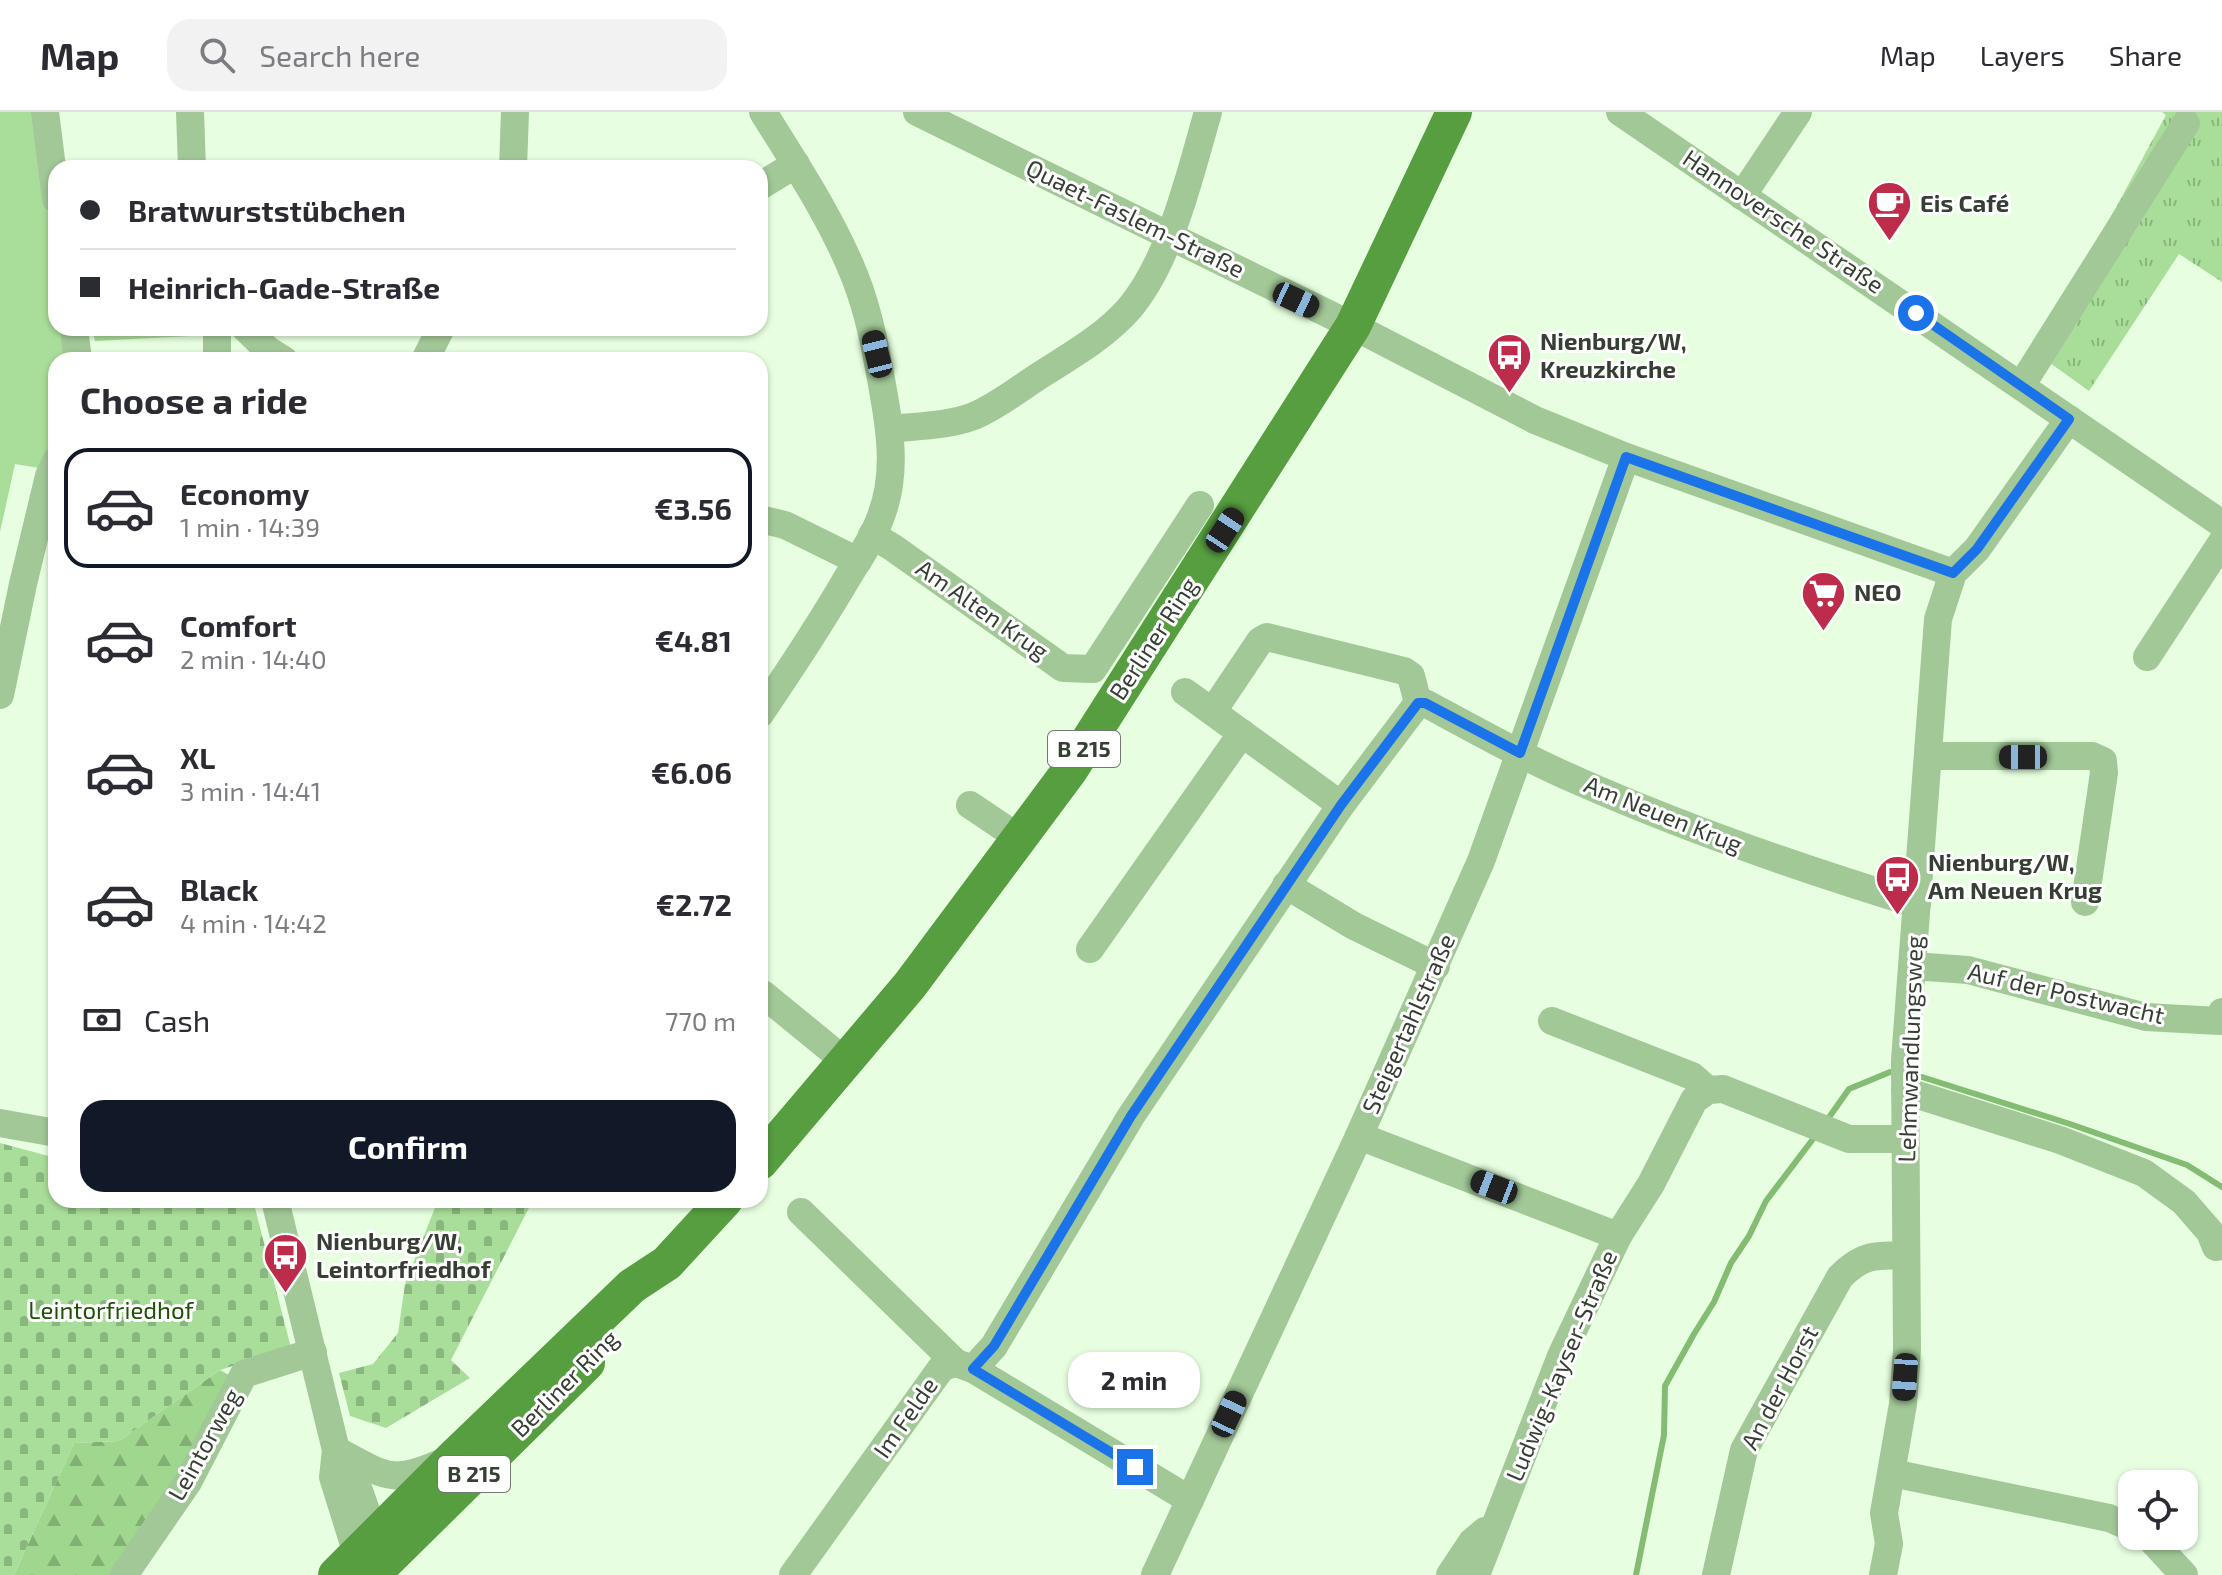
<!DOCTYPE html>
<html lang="en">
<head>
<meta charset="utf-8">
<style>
  :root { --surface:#fff; --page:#f2f2f3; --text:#2b2b33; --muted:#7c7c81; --line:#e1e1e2; --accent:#111827 }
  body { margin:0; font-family:"Exo 2",sans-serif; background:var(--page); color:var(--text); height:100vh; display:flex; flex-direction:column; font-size:30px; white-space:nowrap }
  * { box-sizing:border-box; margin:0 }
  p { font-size:26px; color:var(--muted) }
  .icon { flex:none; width:44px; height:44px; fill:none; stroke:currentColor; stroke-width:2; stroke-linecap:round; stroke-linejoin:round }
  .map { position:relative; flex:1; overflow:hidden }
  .panel { position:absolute; left:48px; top:240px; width:720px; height:856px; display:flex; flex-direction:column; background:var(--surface); border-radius:24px; box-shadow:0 2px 6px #0004 }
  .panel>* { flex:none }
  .banner { position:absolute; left:48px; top:48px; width:720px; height:176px; border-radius:24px; box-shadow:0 2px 6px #0004; display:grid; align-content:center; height:176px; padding:0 32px; background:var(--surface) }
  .buttons { position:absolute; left:2118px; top:1358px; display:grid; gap:16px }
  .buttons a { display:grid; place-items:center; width:80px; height:80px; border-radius:16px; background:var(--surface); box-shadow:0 2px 6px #0004; font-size:40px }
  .end { position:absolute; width:36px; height:36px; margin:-18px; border:10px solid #1a73e8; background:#fff; box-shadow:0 0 0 4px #fff }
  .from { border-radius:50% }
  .bubble { position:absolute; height:56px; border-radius:24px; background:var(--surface); box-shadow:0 2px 6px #0004; font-size:26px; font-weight:700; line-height:56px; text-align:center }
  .car { position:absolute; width:24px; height:48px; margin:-24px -12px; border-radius:10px; box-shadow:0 0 6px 2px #0007; background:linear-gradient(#222 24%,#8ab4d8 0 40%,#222 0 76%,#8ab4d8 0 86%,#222 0) }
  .banner b { display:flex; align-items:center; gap:28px; height:76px; font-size:30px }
  .banner b+b { border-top:2px solid var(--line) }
  .banner i { width:20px; height:20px; background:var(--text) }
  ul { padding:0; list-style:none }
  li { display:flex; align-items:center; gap:24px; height:120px; margin:0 16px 12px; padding:0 16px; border:4px solid transparent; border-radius:24px }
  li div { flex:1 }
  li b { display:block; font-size:30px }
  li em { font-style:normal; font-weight:700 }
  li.current { border-color:var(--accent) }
  li>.icon { width:72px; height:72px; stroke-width:1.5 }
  h2 { padding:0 32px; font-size:36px; line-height:96px }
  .pay { display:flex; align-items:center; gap:20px; height:88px; padding:0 32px; font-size:30px }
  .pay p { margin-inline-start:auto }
  .primary-button { display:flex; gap:16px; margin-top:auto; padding:16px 32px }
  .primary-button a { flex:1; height:92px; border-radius:24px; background:var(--accent); color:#fff; font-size:32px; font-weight:700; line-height:92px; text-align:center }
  header { display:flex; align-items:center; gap:48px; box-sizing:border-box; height:112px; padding:0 40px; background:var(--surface); border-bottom:2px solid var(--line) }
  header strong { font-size:38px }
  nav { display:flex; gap:44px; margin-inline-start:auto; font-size:28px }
  .search { width:560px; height:72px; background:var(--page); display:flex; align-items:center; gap:20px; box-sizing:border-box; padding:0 28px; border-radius:24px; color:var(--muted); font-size:30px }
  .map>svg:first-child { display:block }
  .grass { fill:#a9de9a }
  .forest { fill:url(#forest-firs) }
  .cemetery { fill:url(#cemetery-stones) }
  .park { fill:url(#park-tufts) }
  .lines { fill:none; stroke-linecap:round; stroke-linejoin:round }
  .stream { stroke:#84bc73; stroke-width:6 }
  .minor { stroke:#a2c897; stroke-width:28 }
  .major { stroke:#569e3f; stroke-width:36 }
  .route { stroke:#1a73e8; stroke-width:10 }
  .labels { text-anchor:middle; stroke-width:6; stroke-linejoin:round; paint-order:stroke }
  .shield { fill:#fff; stroke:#727970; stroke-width:2 }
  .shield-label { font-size:22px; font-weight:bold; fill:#363f33 }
  .poi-label { font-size:24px; font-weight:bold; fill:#363f33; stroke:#fff; text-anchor:start }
  .street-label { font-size:24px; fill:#363f33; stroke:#fff }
  .park-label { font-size:24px; fill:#1d5206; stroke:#fff }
</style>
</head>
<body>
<header>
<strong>Map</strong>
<div class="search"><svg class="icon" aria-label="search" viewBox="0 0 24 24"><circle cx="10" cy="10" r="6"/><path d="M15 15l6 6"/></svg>Search here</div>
<nav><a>Map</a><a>Layers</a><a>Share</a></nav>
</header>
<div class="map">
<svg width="2222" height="1463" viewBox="0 0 2222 1463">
  <defs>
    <pattern id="forest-firs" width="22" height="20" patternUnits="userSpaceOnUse" patternTransform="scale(2)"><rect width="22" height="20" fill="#9ed78d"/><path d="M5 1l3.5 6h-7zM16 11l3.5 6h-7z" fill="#82b074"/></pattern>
    <pattern id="cemetery-stones" width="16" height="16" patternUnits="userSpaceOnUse" patternTransform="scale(2)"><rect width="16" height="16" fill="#a9de9a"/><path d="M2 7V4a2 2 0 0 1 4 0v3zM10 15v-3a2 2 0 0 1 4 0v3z" fill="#8ab57e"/></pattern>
    <pattern id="park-tufts" width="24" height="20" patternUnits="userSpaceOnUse" patternTransform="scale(2)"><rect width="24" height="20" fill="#a9de9a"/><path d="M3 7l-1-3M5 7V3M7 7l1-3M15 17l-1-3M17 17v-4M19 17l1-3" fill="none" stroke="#8ab57e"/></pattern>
  </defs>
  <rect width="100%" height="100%" fill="#e7ffe0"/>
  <g class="grass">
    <path d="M0,0H38L56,132V216H68L71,248H56V333L39,356L15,352L0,420Z"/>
    <path d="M92,216H209L210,223L95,229Z"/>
  </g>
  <path class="forest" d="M220,1258L251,1276L137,1463H14L74,1331L119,1329Z"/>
  <g class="cemetery">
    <path d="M0,1031L56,1046V1088H253L291,1236L220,1258L119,1329L74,1331L14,1463H0Z"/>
    <path d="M438,1088H533L451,1248L470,1266L386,1316L350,1304L339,1261L373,1252L398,1221L405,1172Z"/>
  </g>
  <path class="park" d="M2162,0H2222V170L2179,142L2089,279L2050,251L2028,244L2114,99L2166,3Z"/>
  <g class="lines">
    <g class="stream">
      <path d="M1922,965L2070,1012L2187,1053L2222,1075"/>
      <path d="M1830,1004L1849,977L1890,960"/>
      <path d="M1636,1463L1664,1323L1665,1274L1694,1222L1714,1190L1731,1151L1749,1124L1766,1089L1813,1027"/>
    </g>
    <g class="minor">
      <path d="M45,0L56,87"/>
      <path d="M190,0L192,56"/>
      <path d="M917,0L1353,214L1535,308L1626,345L1953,461"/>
      <path d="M1620,0L2222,412"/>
      <path d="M513,56L515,0"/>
      <path d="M760,74L796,52"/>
      <path d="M1742,84L1798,0"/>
      <path d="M74,216L78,248"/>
      <path d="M217,216V241"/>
      <path d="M245,216L268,238L284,248"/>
      <path d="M425,248L441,216"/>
      <path d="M2021,274L2186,11"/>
      <path d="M890,317C917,314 948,314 974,304C998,294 1020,276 1042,262C1072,243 1105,224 1129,197C1171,147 1190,62 1208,0"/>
      <path d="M760,407L785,413L858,449"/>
      <path d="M872,423L892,435L1063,556L1093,557L1200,393"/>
      <path d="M2147,545L2222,430"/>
      <path d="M1185,580L1341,693"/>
      <path d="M0,583L23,472L49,364L56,349"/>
      <path d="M1418,591H1425C1475,618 1525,646 1578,669C1689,718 1802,757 1917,792"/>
      <path d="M1213,599L1260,529L1267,525L1404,559L1411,564L1418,591"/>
      <path d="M760,602C790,558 819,514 846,468C858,448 873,427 881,404C896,365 891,324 884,284C877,244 870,203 855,165C832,107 796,53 763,0"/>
      <path d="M1928,644H2092L2103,649L2104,661L2085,790"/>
      <path d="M970,693L1019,726"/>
      <path d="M1286,773L1354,814L1436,854"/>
      <path d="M1090,837L1242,621"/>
      <path d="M1913,854L1968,858L2146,905L2219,909L2222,900"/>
      <path d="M760,885L763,882L846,950"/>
      <path d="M1552,909L1692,964L1708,978"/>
      <path d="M1905,979L2060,1028L2144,1061L2184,1090L2210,1120L2216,1135"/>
      <path d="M0,1011L56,1021"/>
      <path d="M1359,1024L1618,1124"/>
      <path d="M275,1088L336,1338L333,1365L357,1442"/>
      <path d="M801,1100L956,1251"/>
      <path d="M973,1257L1190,1388"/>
      <path d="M336,1338C385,1364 392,1374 445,1349"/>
      <path d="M336,1338L353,1362L375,1424"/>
      <path d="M1892,1361L2109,1406L2132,1416"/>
      <path d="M2148,1424L2184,1463"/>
      <path d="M124,1463L188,1370L244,1262L313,1240"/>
      <path d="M793,1463L942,1255L956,1251L973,1257L994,1234L1131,1004L1341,693L1418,591"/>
      <path d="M1155,1463L1359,1024L1481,749L1626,345"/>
      <path d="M1450,1463L1472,1430L1485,1419"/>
      <path d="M1476,1463L1561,1244L1618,1124L1651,1072L1694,988L1708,978L1723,977L1849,1027H1905"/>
      <path d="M1716,1463L1744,1338L1840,1165C1861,1143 1876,1142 1906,1144"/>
      <path d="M1883,1463L1889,1432L1884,1401L1903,1292L1907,1238L1905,948L1938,507L1953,461L1977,437L2069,307"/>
    </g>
    <g class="major">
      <path d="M760,1050L910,873L1070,658L1353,214L1454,0"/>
      <path d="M336,1463L454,1345L632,1174L667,1151L725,1088"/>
      <path d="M372,1463L587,1251"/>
    </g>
  </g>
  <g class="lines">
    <path class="route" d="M1135,1355L973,1257L994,1234L1131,1004L1341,693L1418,591H1425L1520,641L1626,345L1953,461L1977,437L2069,307L1916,201"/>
  </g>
  <defs>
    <symbol id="cafe-pin" viewBox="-11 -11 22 30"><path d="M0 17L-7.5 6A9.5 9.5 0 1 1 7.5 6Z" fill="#bd2d4b" stroke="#fff"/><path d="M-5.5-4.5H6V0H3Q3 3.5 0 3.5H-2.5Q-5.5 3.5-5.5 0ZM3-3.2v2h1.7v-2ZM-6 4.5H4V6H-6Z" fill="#fff"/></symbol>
    <symbol id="bus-pin" viewBox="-11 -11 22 30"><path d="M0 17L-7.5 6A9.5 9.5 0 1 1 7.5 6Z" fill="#bd2d4b" stroke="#fff"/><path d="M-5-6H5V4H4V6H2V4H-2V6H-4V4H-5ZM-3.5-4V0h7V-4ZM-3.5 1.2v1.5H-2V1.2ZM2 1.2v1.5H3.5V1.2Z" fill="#fff"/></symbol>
    <symbol id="supermarket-pin" viewBox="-11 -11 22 30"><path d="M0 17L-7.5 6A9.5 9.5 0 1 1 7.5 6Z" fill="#bd2d4b" stroke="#fff"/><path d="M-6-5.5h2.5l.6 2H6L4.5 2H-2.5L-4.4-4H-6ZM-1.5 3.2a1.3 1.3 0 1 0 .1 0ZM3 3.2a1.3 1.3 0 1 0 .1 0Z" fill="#fff"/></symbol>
  </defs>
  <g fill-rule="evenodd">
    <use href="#cafe-pin" x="1864" y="66" width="51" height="69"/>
    <use href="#bus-pin" x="1484" y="218" width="51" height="69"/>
    <use href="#supermarket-pin" x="1798" y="456" width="51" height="69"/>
    <use href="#bus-pin" x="1872" y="740" width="51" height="69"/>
    <use href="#bus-pin" x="260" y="1118" width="51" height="69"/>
  </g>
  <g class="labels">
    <g class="shield">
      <rect x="1048" y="619" width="72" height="36" rx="6"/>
      <rect x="438" y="1344" width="72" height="36" rx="6"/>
    </g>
    <g class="shield-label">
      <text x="1084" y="645">B 215</text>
      <text x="474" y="1370">B 215</text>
    </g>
    <g class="poi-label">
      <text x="1920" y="100">Eis Café</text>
      <text x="1540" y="238">Nienburg/W,<tspan x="1540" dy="28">Kreuzkirche</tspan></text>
      <text x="1854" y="489">NEO</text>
      <text x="1928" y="759">Nienburg/W,<tspan x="1928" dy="28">Am Neuen Krug</tspan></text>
      <text x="316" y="1138">Nienburg/W,<tspan x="316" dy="28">Leintorfriedhof</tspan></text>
    </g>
    <g class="street-label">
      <text transform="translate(1135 107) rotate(26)" y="8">Quaet-Faslem-Straße</text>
      <text transform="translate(1783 110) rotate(34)" y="8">Hannoversche Straße</text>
      <text transform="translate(982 498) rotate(35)" y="8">Am Alten Krug</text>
      <text transform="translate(1154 527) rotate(-57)" y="8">Berliner Ring</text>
      <text transform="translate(1663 703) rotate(22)" y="8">Am Neuen Krug</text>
      <text transform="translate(2066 882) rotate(13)" y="8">Auf der Postwacht</text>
      <text transform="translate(1409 912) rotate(-66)" y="8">Steigertahlstraße</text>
      <text transform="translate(1911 937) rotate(-88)" y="8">Lehmwandlungsweg</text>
      <text transform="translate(1562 1254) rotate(-67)" y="8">Ludwig-Kayser-Straße</text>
      <text transform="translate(565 1272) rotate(-45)" y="8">Berliner Ring</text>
      <text transform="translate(1780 1276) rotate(-62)" y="8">An der Horst</text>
      <text transform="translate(906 1306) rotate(-55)" y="8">Im Felde</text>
      <text transform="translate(205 1333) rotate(-61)" y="8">Leintorweg</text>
    </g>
    <g class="park-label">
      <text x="111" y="1207">Leintorfriedhof</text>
    </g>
  </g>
</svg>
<div class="buttons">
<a><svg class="icon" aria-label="locate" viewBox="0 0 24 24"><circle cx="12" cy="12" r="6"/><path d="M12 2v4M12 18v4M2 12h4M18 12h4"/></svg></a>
</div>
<i class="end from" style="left:1916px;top:201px"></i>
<i class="end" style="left:1135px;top:1355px"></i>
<div class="bubble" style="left:1068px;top:1240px;width:132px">2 min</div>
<i class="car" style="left:1296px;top:188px;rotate:115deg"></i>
<i class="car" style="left:877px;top:242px;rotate:346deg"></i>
<i class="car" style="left:1225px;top:418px;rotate:33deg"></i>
<i class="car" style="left:2023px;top:645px;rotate:270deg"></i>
<i class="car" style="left:1494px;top:1075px;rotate:291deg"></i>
<i class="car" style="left:1905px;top:1265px;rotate:184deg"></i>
<i class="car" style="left:1229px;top:1302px;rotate:25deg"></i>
<div class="banner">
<b><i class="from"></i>Bratwurststübchen</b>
<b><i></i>Heinrich-Gade-Straße</b>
</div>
<section class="panel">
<h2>Choose a ride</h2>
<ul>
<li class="current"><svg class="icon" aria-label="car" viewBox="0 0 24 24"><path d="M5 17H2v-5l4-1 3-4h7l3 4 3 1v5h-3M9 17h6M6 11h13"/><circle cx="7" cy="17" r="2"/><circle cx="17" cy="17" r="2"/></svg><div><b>Economy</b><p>1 min · 14:39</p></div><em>€3.56</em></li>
<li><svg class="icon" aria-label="car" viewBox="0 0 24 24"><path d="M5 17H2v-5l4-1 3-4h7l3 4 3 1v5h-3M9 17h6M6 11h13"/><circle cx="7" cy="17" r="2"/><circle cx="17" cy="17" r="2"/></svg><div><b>Comfort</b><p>2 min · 14:40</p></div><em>€4.81</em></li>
<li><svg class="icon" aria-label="car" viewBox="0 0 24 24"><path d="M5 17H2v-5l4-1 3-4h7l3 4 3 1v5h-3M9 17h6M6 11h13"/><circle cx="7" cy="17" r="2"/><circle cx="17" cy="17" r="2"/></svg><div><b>XL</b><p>3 min · 14:41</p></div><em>€6.06</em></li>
<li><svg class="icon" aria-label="car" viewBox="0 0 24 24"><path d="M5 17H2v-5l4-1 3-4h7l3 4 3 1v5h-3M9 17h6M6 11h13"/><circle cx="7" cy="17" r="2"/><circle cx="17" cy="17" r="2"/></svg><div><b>Black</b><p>4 min · 14:42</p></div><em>€2.72</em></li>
</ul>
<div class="pay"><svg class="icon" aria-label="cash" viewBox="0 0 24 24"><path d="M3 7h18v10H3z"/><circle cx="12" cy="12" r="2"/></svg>Cash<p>770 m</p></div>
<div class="primary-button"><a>Confirm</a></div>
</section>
</div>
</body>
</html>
